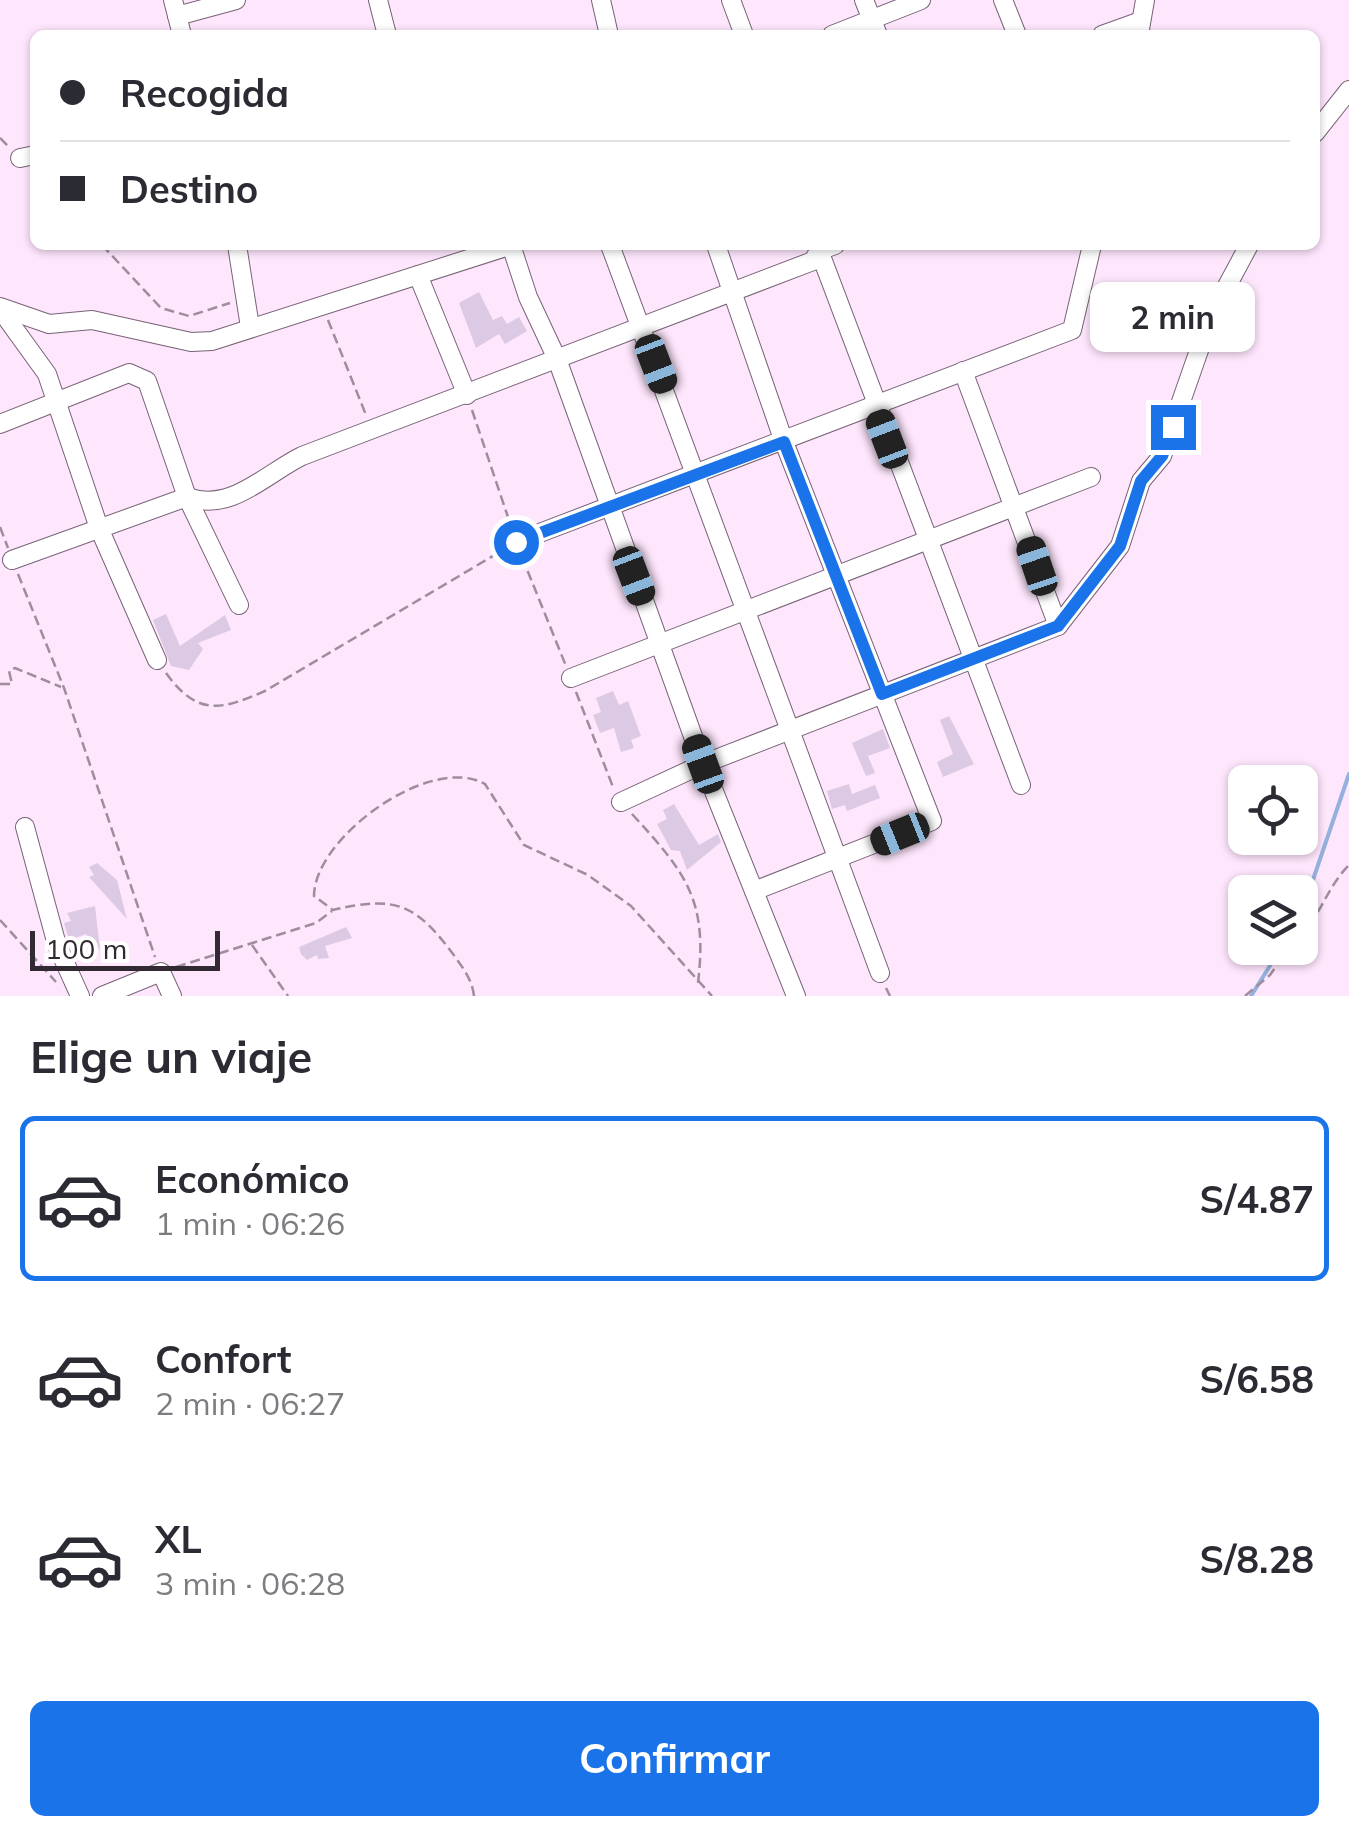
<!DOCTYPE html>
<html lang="es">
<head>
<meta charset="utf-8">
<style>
  :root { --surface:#fff; --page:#f7f7f7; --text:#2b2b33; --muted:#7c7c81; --line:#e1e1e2; --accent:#1a73e8 }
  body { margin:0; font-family:Mulish,sans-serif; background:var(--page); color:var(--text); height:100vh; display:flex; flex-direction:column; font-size:38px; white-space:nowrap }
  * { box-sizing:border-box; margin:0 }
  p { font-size:32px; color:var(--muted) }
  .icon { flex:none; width:55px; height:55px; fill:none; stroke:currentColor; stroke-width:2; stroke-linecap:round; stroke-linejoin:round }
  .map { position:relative; height:996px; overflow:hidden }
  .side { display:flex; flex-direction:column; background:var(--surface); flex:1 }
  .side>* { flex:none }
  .hud { position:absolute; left:30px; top:30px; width:1290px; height:220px; border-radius:15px; box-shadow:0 2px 8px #0004; display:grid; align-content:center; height:220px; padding:0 30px; background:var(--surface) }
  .fabs { position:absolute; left:1228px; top:765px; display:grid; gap:20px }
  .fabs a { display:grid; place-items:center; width:90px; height:90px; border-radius:15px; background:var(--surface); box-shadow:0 2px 8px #0004; font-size:50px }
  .scale { position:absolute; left:30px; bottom:25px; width:190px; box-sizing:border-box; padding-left:10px; border:5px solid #322932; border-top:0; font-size:28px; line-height:35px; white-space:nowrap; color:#322932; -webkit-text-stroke:8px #fff; paint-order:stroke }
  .end { position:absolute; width:45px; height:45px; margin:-22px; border:12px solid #1a73e8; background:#fff; box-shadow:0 0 0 5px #fff }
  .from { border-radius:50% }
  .bubble { position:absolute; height:70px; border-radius:15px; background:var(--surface); box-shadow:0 2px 8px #0004; font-size:32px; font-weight:700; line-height:70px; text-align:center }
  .car { position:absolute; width:30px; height:60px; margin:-30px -15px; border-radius:12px; box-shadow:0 0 8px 2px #0007; background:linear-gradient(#222 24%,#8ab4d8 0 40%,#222 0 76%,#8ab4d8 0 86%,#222 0) }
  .hud b { display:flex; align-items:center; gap:35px; height:95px; font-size:38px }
  .hud b+b { border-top:2px solid var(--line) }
  .hud i { width:25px; height:25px; background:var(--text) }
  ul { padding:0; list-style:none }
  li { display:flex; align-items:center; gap:30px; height:165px; margin:0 20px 15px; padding:0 10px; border:5px solid transparent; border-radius:15px }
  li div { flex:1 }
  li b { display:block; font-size:38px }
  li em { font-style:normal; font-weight:700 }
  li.on { border-color:var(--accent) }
  li>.icon { width:90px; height:90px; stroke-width:1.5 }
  h2 { padding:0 30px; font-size:45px; line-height:120px }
  .primary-button { display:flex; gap:20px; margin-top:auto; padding:20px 30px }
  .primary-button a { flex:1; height:115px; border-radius:15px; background:var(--accent); color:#fff; font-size:40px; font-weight:700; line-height:115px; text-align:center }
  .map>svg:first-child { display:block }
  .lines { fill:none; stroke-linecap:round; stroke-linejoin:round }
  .stream { stroke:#95b0dd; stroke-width:4 }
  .building { fill:#dccae4 }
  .minor-casing { stroke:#776276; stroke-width:20 }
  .path { stroke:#9e8d9d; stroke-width:2.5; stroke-dasharray:10 5; stroke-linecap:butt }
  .minor { stroke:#fff; stroke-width:18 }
  .route { stroke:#1a73e8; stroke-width:12 }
</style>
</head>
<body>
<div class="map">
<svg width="1349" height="996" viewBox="0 0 1349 996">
  <rect width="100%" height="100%" fill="#fee6fd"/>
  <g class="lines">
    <g class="stream">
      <path d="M1300,918L1349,774"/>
      <path d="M1251,996L1281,948"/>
    </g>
  </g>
  <g class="building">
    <path d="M479,292L493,320L502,316L507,324L519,317L527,331L505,344L499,334L476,348L459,303Z"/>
    <path d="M166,614L180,646L225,615L231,630L198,643L203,649L189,670L171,666L153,620Z"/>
    <path d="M613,691L619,705L628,701L641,736L631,740L634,748L621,752L614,728L600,733L593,715L601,712L596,698Z"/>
    <path d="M949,716L974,764L943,777L937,762L953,754L940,720Z"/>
    <path d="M883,729L890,748L868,756L875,773L866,776L852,743Z"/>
    <path d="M849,784L852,794L875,785L880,798L847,811L845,805L832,809L827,791Z"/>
    <path d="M674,804L699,845L718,834L721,842L687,870L680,851L671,850L657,824L667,819L663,810Z"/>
    <path d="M97,863L117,880L127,919L89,877L94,875L89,867Z"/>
    <path d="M95,906L100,950L86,934L69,940L64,923L71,921L67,913Z"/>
    <path d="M346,927L352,938L325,946L329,958L318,959L317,955L307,960L301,954L299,947Z"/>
  </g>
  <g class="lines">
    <defs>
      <g id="minor">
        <path d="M173,0L182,35"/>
        <path d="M378,0L387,35"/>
        <path d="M601,0L609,35"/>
        <path d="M731,0L744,35"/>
        <path d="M864,0L878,35"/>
        <path d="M1003,0L1017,35"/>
        <path d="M177,16L236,0"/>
        <path d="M832,35L921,0"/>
        <path d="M1102,35L1141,21"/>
        <path d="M1139,35L1145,0"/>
        <path d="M1315,133L1349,90"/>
        <path d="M20,158L35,155"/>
        <path d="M237,245L250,327"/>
        <path d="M511,245L528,297L557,359L703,764L796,996"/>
        <path d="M610,245L880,973"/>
        <path d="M716,245L784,442L932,821L754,891"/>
        <path d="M817,245L1021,785"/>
        <path d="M418,275L467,395"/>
        <path d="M0,307L49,324L92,320L191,342L212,341L512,245"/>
        <path d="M0,309L47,374L99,528L157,660"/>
        <path d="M963,371L1058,626"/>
        <path d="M0,424L129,373L147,381L187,497L239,605"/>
        <path d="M516,542L1072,330L1092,245"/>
        <path d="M12,560L187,497C231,513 265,474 302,456L813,261L819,251L835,245"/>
        <path d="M571,678L1091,477"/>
        <path d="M621,802L703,764L1058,626L1120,546L1141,481L1162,456L1211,316L1249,245"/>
        <path d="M25,827L57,945L80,996"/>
        <path d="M102,996L161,972L172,996"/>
      </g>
    </defs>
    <use href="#minor" class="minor-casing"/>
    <g class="path">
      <path d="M0,138L9,147"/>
      <path d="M102,245L161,308L189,316L230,303"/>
      <path d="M328,320L366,415"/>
      <path d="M472,410L511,526"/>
      <path d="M0,527L8,548"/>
      <path d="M522,557L566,666"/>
      <path d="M18,574L64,688L155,957"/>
      <path d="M166,673C198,717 221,710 265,691L503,550"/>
      <path d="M0,684H12L9,671L15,668L61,687"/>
      <path d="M576,692L613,787"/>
      <path d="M632,814C686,873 708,900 698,983"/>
      <path d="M0,920L56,982"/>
      <path d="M1300,936C1321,915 1327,887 1349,865"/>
      <path d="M252,945L288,996"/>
      <path d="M176,967L316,923L332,911"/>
      <path d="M886,988L890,996"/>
      <path d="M474,996C472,979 463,968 453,954C416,904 395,895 333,910L314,896C314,838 430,753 485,784L524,845L588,875L631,906L712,996"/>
      <path d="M1245,996L1270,975L1289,948"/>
    </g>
    <use href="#minor" class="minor"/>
  </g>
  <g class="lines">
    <path class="route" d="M516,542L784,442L882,694L1058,626L1120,546L1141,481L1162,456L1173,427"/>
  </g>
</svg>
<div class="fabs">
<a><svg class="icon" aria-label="locate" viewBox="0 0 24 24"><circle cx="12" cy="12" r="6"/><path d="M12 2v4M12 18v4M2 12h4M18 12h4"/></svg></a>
<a><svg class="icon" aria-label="layers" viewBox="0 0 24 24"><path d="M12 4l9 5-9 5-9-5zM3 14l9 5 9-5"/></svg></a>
</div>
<div class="scale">100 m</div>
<i class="end from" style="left:516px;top:542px"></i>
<i class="end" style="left:1173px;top:427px"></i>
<div class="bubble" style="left:1090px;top:282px;width:165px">2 min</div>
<i class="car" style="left:656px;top:364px;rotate:159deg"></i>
<i class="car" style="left:887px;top:439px;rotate:339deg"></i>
<i class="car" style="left:1037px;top:566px;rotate:341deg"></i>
<i class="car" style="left:634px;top:576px;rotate:159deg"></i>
<i class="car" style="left:703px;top:764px;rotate:340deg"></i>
<i class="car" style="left:900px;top:834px;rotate:248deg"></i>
<div class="hud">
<b><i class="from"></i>Recogida</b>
<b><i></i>Destino</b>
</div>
</div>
<section class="side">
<h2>Elige un viaje</h2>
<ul>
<li class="on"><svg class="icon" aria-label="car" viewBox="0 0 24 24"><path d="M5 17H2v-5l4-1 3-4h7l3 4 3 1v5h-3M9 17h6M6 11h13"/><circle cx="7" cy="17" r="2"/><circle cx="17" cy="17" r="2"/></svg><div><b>Económico</b><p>1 min · 06:26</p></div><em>S/4.87</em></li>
<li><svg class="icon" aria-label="car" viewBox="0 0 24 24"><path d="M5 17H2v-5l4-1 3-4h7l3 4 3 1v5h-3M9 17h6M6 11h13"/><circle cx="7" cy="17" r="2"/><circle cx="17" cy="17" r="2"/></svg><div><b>Confort</b><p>2 min · 06:27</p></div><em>S/6.58</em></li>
<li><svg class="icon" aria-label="car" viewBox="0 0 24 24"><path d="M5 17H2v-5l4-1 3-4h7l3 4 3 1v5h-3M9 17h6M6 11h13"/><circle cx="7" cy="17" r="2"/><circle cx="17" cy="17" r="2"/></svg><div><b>XL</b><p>3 min · 06:28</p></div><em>S/8.28</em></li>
</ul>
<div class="primary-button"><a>Confirmar</a></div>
</section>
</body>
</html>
